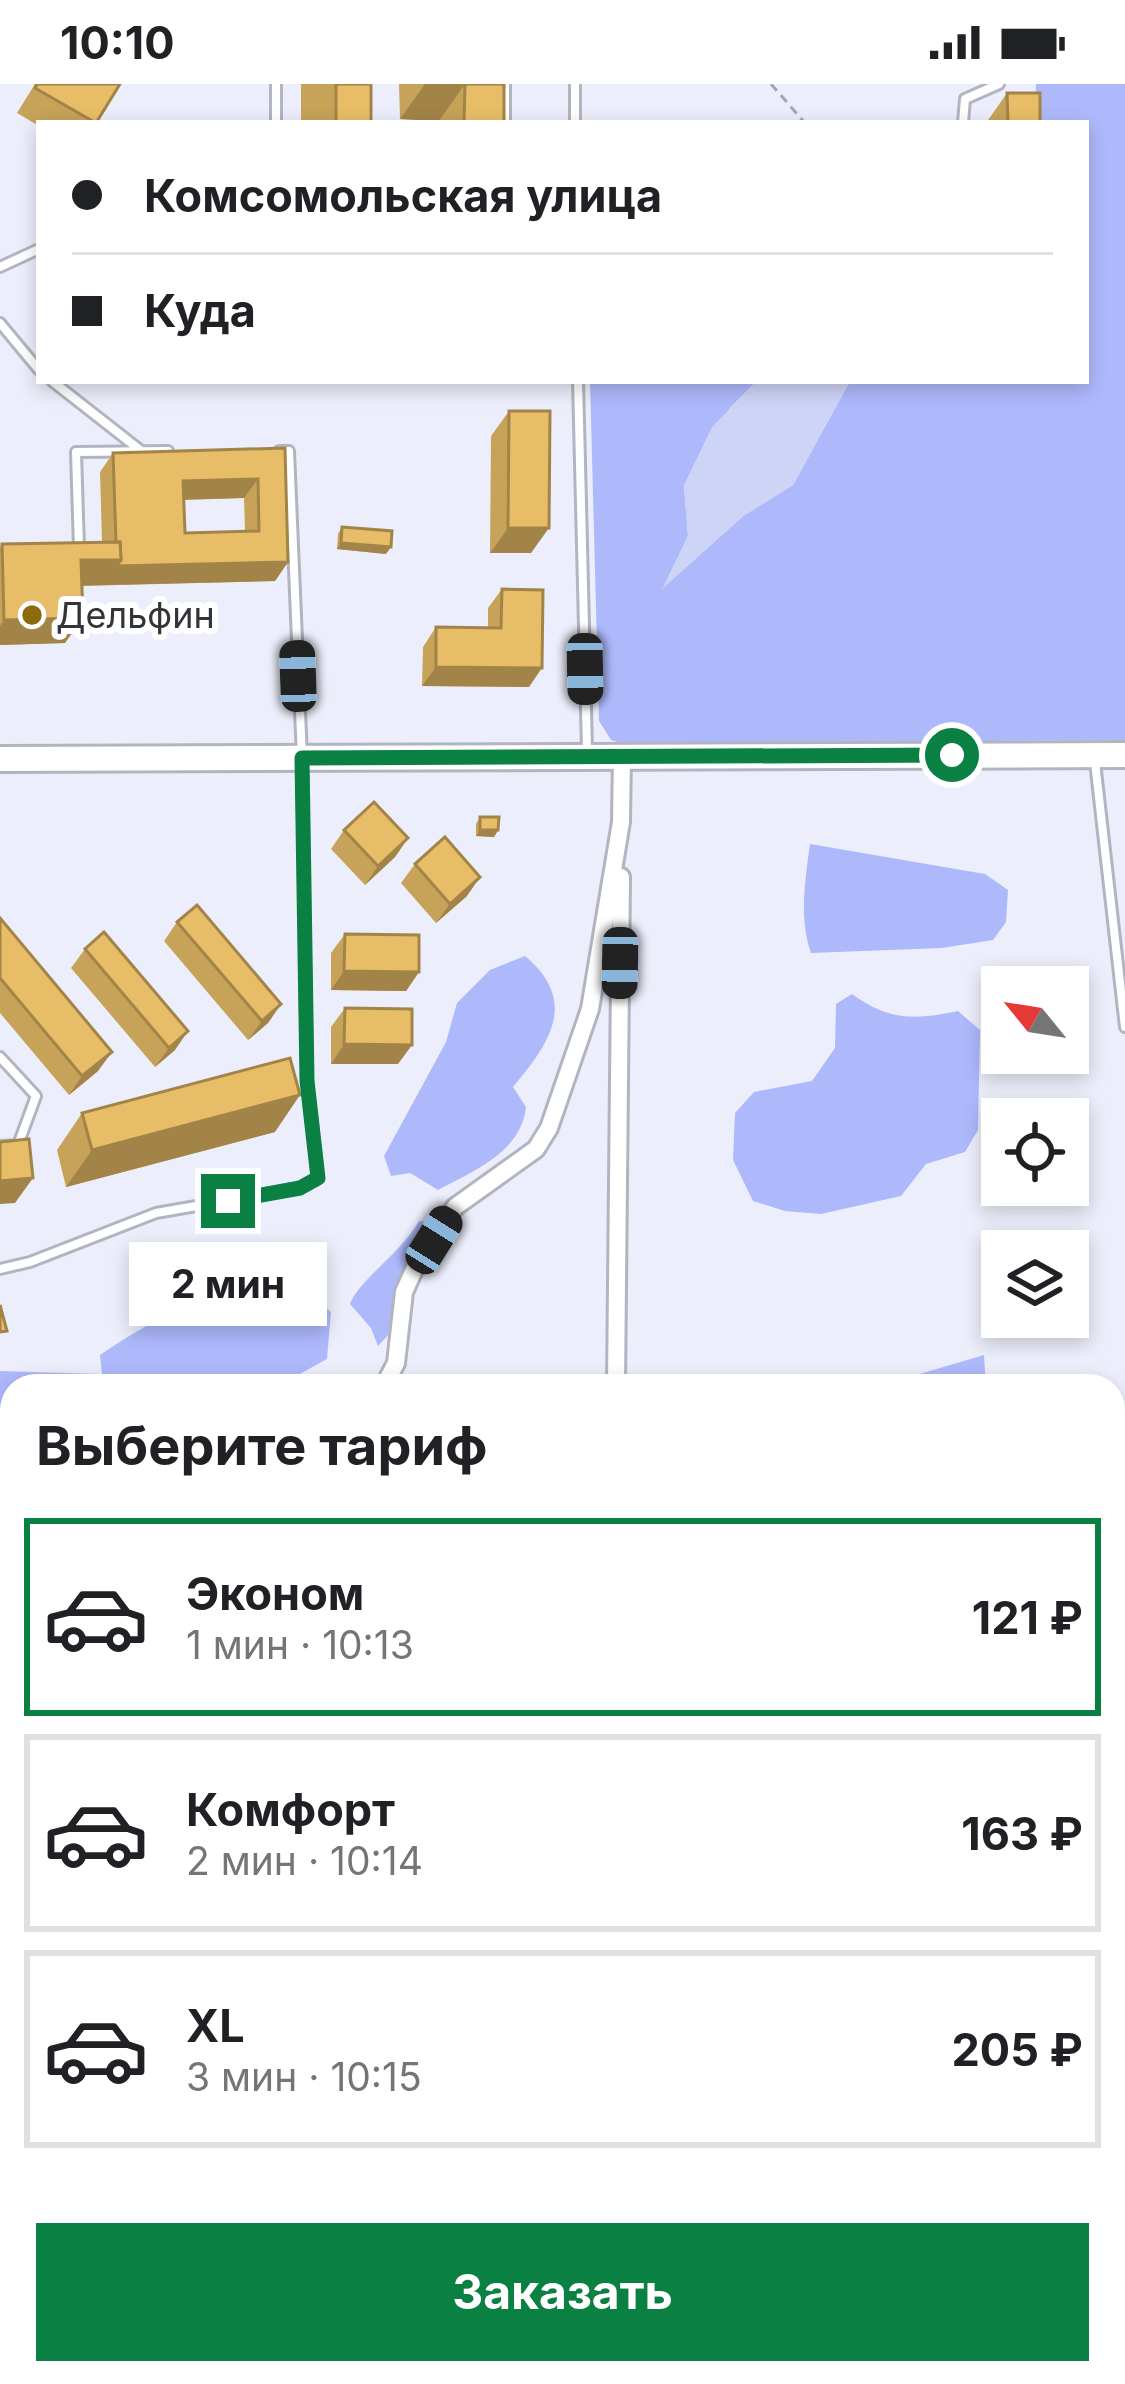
<!DOCTYPE html>
<html lang="ru">
<head>
<meta charset="utf-8">
<style>
  :root { --surface:#fff; --page:#f6f6f6; --text:#202124; --muted:#757577; --line:#e0e0e0; --accent:#0b8043 }
  body { margin:0; font-family:Inter,sans-serif; background:var(--page); color:var(--text); height:100vh; display:flex; flex-direction:column; font-size:45px; white-space:nowrap }
  * { box-sizing:border-box; margin:0 }
  p { font-size:39px; color:var(--muted) }
  .icon { flex:none; width:66px; height:66px; fill:none; stroke:currentColor; stroke-width:2; stroke-linecap:round; stroke-linejoin:round }
  .map { position:relative; flex:1; overflow:hidden }
  .side { position:absolute; left:0px; top:1290px; width:1125px; height:1011px; display:flex; flex-direction:column; background:var(--surface); border-radius:36px 36px 0 0; box-shadow:0 6px 18px #0003 }
  .side>* { flex:none }
  .guide { position:absolute; left:36px; top:36px; width:1053px; height:264px; border-radius:0px; box-shadow:0 6px 18px #0003; display:grid; align-content:center; height:264px; padding:0 36px; background:var(--surface) }
  .needle { width:78px; rotate:300deg }
  .tools { position:absolute; left:981px; top:882px; display:grid; gap:24px }
  .tools a { display:grid; place-items:center; width:108px; height:108px; border-radius:0px; background:var(--surface); box-shadow:0 6px 18px #0003; font-size:60px }
  .end { position:absolute; width:54px; height:54px; margin:-27px; border:15px solid #0b8043; background:#fff; box-shadow:0 0 0 6px #fff }
  .from { border-radius:50% }
  .bubble { position:absolute; height:84px; border-radius:0px; background:var(--surface); box-shadow:0 6px 18px #0003; font-size:39px; font-weight:700; line-height:84px; text-align:center }
  .car { position:absolute; width:36px; height:72px; margin:-36px -18px; border-radius:15px; box-shadow:0 0 9px 3px #0007; background:linear-gradient(#222 24%,#8ab4d8 0 40%,#222 0 76%,#8ab4d8 0 86%,#222 0) }
  .guide b { display:flex; align-items:center; gap:42px; height:114px; font-size:45px }
  .guide b+b { border-top:3px solid var(--line) }
  .guide i { width:30px; height:30px; background:var(--text) }
  ul { padding:0; list-style:none }
  li { display:flex; align-items:center; gap:36px; height:198px; margin:0 24px 18px; padding:0 12px; border:6px solid var(--line); border-radius:0px }
  li div { flex:1 }
  li b { display:block; font-size:45px }
  li em { font-style:normal; font-weight:700 }
  li.selected { border-color:var(--accent) }
  li>.icon { width:108px; height:108px; stroke-width:1.5 }
  h2 { padding:0 36px; font-size:54px; line-height:144px }
  .cta { display:flex; gap:24px; margin-top:auto; padding:24px 36px }
  .cta a { flex:1; height:138px; border-radius:0px; background:var(--accent); color:#fff; font-size:48px; font-weight:700; line-height:138px; text-align:center }
  .status { display:flex; justify-content:space-between; align-items:center; height:84px; padding:0 60px; background:var(--surface); direction:ltr }
  .status svg { height:33px; fill:currentColor }
  .map>svg:first-child { display:block }
  .green { fill:#aeb9fc }
  .water { fill:#ced4f5 }
  .lines { fill:none; stroke-linecap:round; stroke-linejoin:round }
  .lane-casing { stroke:#b2b5c0; stroke-width:14 }
  .street-casing { stroke:#b2b5c0; stroke-width:22 }
  .secondary-casing { stroke:#b2b5c0; stroke-width:30 }
  .path { stroke:#a5a7b0; stroke-width:3; stroke-dasharray:9 6; stroke-linecap:butt }
  .lane { stroke:#fff; stroke-width:8 }
  .street { stroke:#fff; stroke-width:16 }
  .secondary { stroke:#fff; stroke-width:24 }
  .wall { fill:#c7a359; fill-rule:evenodd }
  .shaded-wall { fill:#a28449 }
  .building { fill:#e7bd68; stroke:#a28449; stroke-width:3; fill-rule:evenodd }
  .route { stroke:#0b8043; stroke-width:15 }
  .poi-dot { fill:#8e690d; stroke:#fff; stroke-width:4.5 }
  .labels { text-anchor:middle; stroke-width:12; stroke-linejoin:round; paint-order:stroke }
  .poi-label { font-size:36px; fill:#333438; stroke:#fff; text-anchor:start }
</style>
</head>
<body>
<div class="status"><b>10:10</b><svg viewBox="0 0 49 12"><path d="M0 12V9h3v3zM5 12V6h3v6zM10 12V3h3v9zM15 12V0h3v12zM26 1h20v11H26zM47 4h2v5h-2z"/></svg></div>
<div class="map">
<svg width="1125" height="2300" viewBox="0 0 1125 2300">
  <rect width="100%" height="100%" fill="#eceffb"/>
  <g class="green">
    <path d="M1036,0H1125V656L625,660L611,656L599,637L590,297H757L731,323L684,401L688,452L664,503L743,432L793,401L850,297H1086V39H1035Z"/>
    <path d="M810,760L985,790L1008,806L1006,838L993,856L942,864L811,869C799,834 805,797 810,760Z"/>
    <path d="M525,872C579,917 550,959 513,1003L526,1023C521,1068 475,1086 438,1106L410,1089L391,1092L384,1072L446,958L457,919L490,886Z"/>
    <path d="M852,910C889,937 915,936 958,927L980,946L978,1046L965,1068L926,1080L901,1112L821,1130L785,1127L753,1117L733,1076L735,1029L754,1008L812,997L835,964L836,920Z"/>
    <path d="M419,1137L429,1139C417,1183 386,1194 393,1246L378,1262L371,1244L350,1220C358,1197 402,1168 419,1137Z"/>
    <path d="M276,1197L306,1206L331,1228L327,1275L278,1302H12V1408L0,1414V1287L102,1290L100,1271C161,1229 204,1212 276,1197Z"/>
    <path d="M984,1271L986,1302H879Z"/>
    <path d="M12,2010V2157L0,2158V2011Z"/>
  </g>
  <path class="water" d="M757,297H850L793,401L743,432L662,505L688,452L684,401L712,343Z"/>
  <g class="lines">
    <defs>
      <g id="lane">
        <path d="M276,39V0"/>
        <path d="M505,39V0"/>
        <path d="M575,39V0"/>
        <path d="M963,39L965,15L999,0"/>
        <path d="M0,183L39,165"/>
        <path d="M0,239L39,286"/>
        <path d="M52,297L140,366"/>
        <path d="M578,297L587,666"/>
        <path d="M79,464L76,368L168,367"/>
        <path d="M1095,678L1125,943"/>
        <path d="M0,973L36,1012L18,1061L0,1062"/>
        <path d="M0,1185L30,1178L156,1129L300,1104L318,1094L307,996L302,674L289,367H279"/>
        <path d="M0,1769H12"/>
      </g>
      <g id="street">
        <path d="M384,1302L396,1279L404,1208L418,1177L455,1123L536,1065L549,1044L590,925L621,738L622,672"/>
        <path d="M616,1302L621,793"/>
        <path d="M450,2300L460,2289"/>
      </g>
      <path id="secondary" d="M0,675L1125,671"/>
    </defs>
    <use href="#lane" class="lane-casing"/>
    <use href="#street" class="street-casing"/>
    <use href="#secondary" class="secondary-casing"/>
    <path class="path" d="M771,0L805,39"/>
    <use href="#lane" class="lane"/>
    <use href="#street" class="street"/>
    <use href="#secondary" class="secondary"/>
  </g>
  <g class="wall">
    <path d="M35,0H120L96,39H39V42L17,29Z"/>
    <rect x="301" y="0" width="70" height="39"/>
    <path d="M399,0H504V39H439V37L400,35Z"/>
    <path d="M1007,9L1040,39H986Z"/>
    <path d="M509,327L531,469H490L491,352Z"/>
    <path d="M285,364L288,478L275,497L82,502L65,559L0,561V463L2,460L102,458L100,388L113,369ZM244,414L245,447L185,449L184,416Z"/>
    <path d="M342,443L386,470L337,465L338,450Z"/>
    <path d="M502,505L529,603L422,602L423,563L436,543L488,544V524Z"/>
    <path d="M480,733L498,746L494,753L476,752V740Z"/>
    <path d="M344,746L408,754L395,773L365,801L331,765Z"/>
    <path d="M415,780L467,812L436,839L401,799Z"/>
    <path d="M0,834L98,987L69,1011L0,929Z"/>
    <path d="M177,838L281,920L268,939L248,956L164,857Z"/>
    <path d="M345,850L419,888L406,907L331,906V869Z"/>
    <path d="M85,865L175,966L155,983L71,884Z"/>
    <path d="M345,924L398,980H331V943Z"/>
    <path d="M82,1029L275,1048L66,1103L57,1066Z"/>
    <path d="M12,1806V1850H7L6,1814Z"/>
  </g>
  <g class="shaded-wall">
    <path d="M425,0H465L439,37L400,35Z"/>
    <path d="M258,395L244,414L170,416L183,397Z"/>
    <path d="M508,444H549L531,469H490Z"/>
    <path d="M341,459L391,463L386,470L337,465Z"/>
    <path d="M81,476L288,478L275,497L64,502Z"/>
    <path d="M83,534L65,559L0,561V542L4,536Z"/>
    <path d="M436,583L542,584L529,603L422,602Z"/>
    <path d="M480,746H498L494,753L476,752Z"/>
    <path d="M408,754L395,773L365,801L378,782Z"/>
    <path d="M480,793L467,812L436,839L450,820Z"/>
    <path d="M344,887L419,888L406,907L331,906Z"/>
    <path d="M281,920L268,939L248,956L262,937Z"/>
    <path d="M188,947L175,966L155,983L169,964Z"/>
    <path d="M344,960L412,961L398,980H331Z"/>
    <path d="M112,968L98,987L69,1011L82,992Z"/>
    <path d="M300,1011L275,1048L66,1103L92,1066Z"/>
    <path d="M33,1094L15,1119L0,1120V1097Z"/>
  </g>
  <g class="building">
    <path d="M37,0H120L96,39L35,4Z"/>
    <rect x="336" y="0" width="35" height="39"/>
    <path d="M462,0H504V39H464L465,0Z"/>
    <path d="M1007,9H1040V39H1008Z"/>
    <path d="M509,327H550L549,444H508Z"/>
    <path d="M285,364L288,478L116,482L121,476L120,458H116L113,369ZM258,395L259,447L185,449L183,397Z"/>
    <path d="M342,443L392,447L391,463L341,459Z"/>
    <path d="M120,458L121,476H81L83,534L4,536L2,460Z"/>
    <path d="M502,505L543,506L542,584L436,583V543L501,544Z"/>
    <path d="M374,718L408,754L378,782L344,746Z"/>
    <path d="M480,733H499L498,746H480Z"/>
    <path d="M445,753L480,793L450,820L415,780Z"/>
    <path d="M197,821L281,920L262,937L177,838Z"/>
    <path d="M0,834L112,968L82,992L0,894Z"/>
    <path d="M104,848L188,947L169,964L85,865Z"/>
    <path d="M345,850L419,851V888L344,887Z"/>
    <path d="M345,924L412,925V961L344,960Z"/>
    <path d="M290,974L300,1011L92,1066L82,1029Z"/>
    <path d="M29,1055L33,1094L0,1097V1058Z"/>
    <path d="M0,1221L7,1247L0,1248Z"/>
  </g>
  <g class="lines">
    <path class="route" d="M228,1117L300,1104L318,1094L307,997L302,674L952,671"/>
  </g>
  <circle class="poi-dot" cx="32" cy="531" r="12"/>
  <g class="labels">
    <g class="poi-label">
      <text x="56" y="544">Дельфин</text>
    </g>
  </g>
</svg>
<div class="tools">
<a><svg class="needle" viewBox="-14 -14 28 28"><path d="M0-13l5 13h-10z" fill="#e53935"/><path d="M0 13l5-13h-10z" fill="#757577"/></svg></a>
<a><svg class="icon" aria-label="locate" viewBox="0 0 24 24"><circle cx="12" cy="12" r="6"/><path d="M12 2v4M12 18v4M2 12h4M18 12h4"/></svg></a>
<a><svg class="icon" aria-label="layers" viewBox="0 0 24 24"><path d="M12 4l9 5-9 5-9-5zM3 14l9 5 9-5"/></svg></a>
</div>
<i class="end from" style="left:952px;top:671px"></i>
<i class="end" style="left:228px;top:1117px"></i>
<div class="bubble" style="left:129px;top:1158px;width:198px">2 мин</div>
<i class="car" style="left:585px;top:585px;rotate:179deg"></i>
<i class="car" style="left:298px;top:592px;rotate:358deg"></i>
<i class="car" style="left:620px;top:879px;rotate:181deg"></i>
<i class="car" style="left:434px;top:1156px;rotate:32deg"></i>
<div class="guide">
<b><i class="from"></i>Комсомольская улица</b>
<b><i></i>Куда</b>
</div>
<section class="side">
<h2>Выберите тариф</h2>
<ul>
<li class="selected"><svg class="icon" aria-label="car" viewBox="0 0 24 24"><path d="M5 17H2v-5l4-1 3-4h7l3 4 3 1v5h-3M9 17h6M6 11h13"/><circle cx="7" cy="17" r="2"/><circle cx="17" cy="17" r="2"/></svg><div><b>Эконом</b><p>1 мин · 10:13</p></div><em>121 ₽</em></li>
<li><svg class="icon" aria-label="car" viewBox="0 0 24 24"><path d="M5 17H2v-5l4-1 3-4h7l3 4 3 1v5h-3M9 17h6M6 11h13"/><circle cx="7" cy="17" r="2"/><circle cx="17" cy="17" r="2"/></svg><div><b>Комфорт</b><p>2 мин · 10:14</p></div><em>163 ₽</em></li>
<li><svg class="icon" aria-label="car" viewBox="0 0 24 24"><path d="M5 17H2v-5l4-1 3-4h7l3 4 3 1v5h-3M9 17h6M6 11h13"/><circle cx="7" cy="17" r="2"/><circle cx="17" cy="17" r="2"/></svg><div><b>XL</b><p>3 мин · 10:15</p></div><em>205 ₽</em></li>
</ul>
<div class="cta"><a>Заказать</a></div>
</section>
</div>
</body>
</html>
